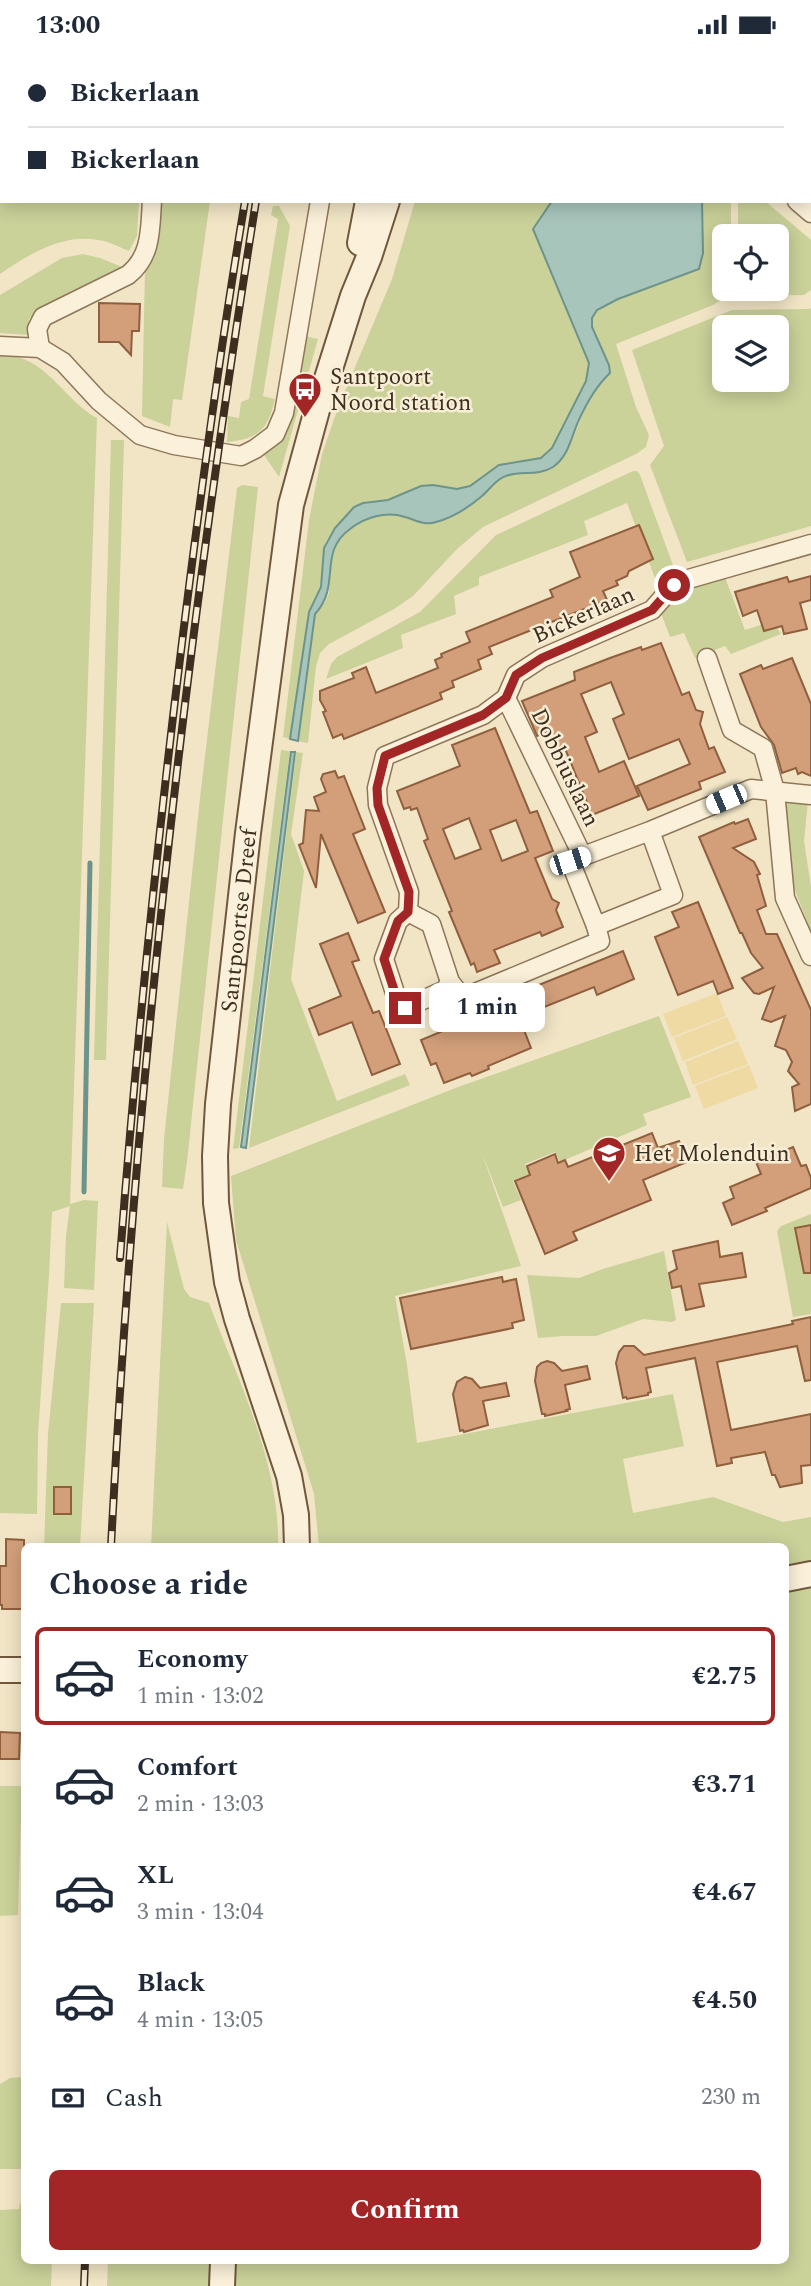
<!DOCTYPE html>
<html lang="en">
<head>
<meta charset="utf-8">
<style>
  :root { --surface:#fff; --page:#f2f2f3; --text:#1f2937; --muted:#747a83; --line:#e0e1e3; --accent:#a22626 }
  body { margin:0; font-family:Spectral,serif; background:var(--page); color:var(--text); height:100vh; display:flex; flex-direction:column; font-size:26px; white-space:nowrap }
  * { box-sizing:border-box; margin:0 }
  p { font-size:23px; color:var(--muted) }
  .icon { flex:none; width:38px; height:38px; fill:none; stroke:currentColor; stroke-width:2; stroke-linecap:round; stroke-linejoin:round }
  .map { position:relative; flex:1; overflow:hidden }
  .details { position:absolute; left:21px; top:1494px; width:768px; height:721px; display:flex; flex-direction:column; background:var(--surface); border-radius:10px; box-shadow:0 4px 18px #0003 }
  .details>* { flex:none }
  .top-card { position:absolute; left:0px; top:0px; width:812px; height:154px; box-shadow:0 4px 18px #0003; display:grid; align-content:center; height:154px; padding:0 28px; background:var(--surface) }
  .fabs { position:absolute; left:712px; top:175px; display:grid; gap:14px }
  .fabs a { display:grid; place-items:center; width:77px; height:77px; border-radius:10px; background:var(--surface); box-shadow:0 4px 18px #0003; font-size:35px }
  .end { position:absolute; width:32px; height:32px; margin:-16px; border:9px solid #a22626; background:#fff; box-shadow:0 0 0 4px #fff }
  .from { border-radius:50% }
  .bubble { position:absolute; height:49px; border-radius:10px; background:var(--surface); box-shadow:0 4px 18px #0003; font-size:23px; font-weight:700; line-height:49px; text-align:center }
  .car { position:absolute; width:21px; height:42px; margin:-21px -10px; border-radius:9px; box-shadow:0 0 5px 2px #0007; background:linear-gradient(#fff 24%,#345 0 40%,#fff 0 76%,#345 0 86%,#fff 0) }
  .top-card b { display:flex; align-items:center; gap:24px; height:66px; font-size:26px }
  .top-card b+b { border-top:2px solid var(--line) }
  .top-card i { width:18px; height:18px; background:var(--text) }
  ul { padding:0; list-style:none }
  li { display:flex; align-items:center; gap:21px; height:98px; margin:0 14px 10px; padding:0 14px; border:4px solid transparent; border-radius:10px }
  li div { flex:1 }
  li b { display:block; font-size:26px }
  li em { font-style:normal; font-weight:700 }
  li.on { border-color:var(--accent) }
  li>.icon { width:63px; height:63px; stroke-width:1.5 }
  h2 { padding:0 28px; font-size:32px; line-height:84px }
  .pay { display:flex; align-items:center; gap:18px; height:77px; padding:0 28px; font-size:26px }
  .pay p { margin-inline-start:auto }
  .button { display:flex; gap:14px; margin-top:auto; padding:14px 28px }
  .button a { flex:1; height:80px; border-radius:10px; background:var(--accent); color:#fff; font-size:28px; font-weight:700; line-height:80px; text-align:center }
  .status { display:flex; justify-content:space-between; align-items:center; height:49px; padding:0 35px; background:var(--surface); direction:ltr }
  .status svg { height:19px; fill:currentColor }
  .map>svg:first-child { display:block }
  .green { fill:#cad199; fill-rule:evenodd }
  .sand { fill:#eedaa2 }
  .water { fill:#a8c5bc; stroke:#6d948b; stroke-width:2 }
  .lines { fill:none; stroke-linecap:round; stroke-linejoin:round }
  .stream { stroke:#6d948b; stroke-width:5 }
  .building { fill:#d29f7a; stroke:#8f5f3e; stroke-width:2; fill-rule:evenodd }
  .street-casing { stroke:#8e765a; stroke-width:21 }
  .secondary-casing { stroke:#70573d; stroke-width:28 }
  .street { stroke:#fbf1da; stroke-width:18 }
  .secondary { stroke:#fbf1da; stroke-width:24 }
  .rail-casing { stroke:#3e2e1f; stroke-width:8 }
  .rail { stroke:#f8eed6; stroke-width:5; stroke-dasharray:16; stroke-linecap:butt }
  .route { stroke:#a22626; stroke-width:9 }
  .labels { text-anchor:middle; stroke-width:5; stroke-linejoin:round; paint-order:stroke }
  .poi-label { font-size:23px; fill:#3e2e1f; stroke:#f8eed6; text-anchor:start }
  .street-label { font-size:23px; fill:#3e2e1f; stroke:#f8eed6 }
</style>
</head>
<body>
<div class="status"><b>13:00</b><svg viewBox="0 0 49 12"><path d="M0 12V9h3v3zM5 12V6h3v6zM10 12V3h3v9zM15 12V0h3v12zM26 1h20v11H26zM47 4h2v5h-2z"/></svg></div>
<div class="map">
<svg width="811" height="2237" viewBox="0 0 811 2237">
  <rect width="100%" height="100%" fill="#f1e5c6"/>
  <g class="green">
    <path d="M2,40V152H139L137,187L129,202C119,198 108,192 98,191C62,184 28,206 0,225V41Z"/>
    <path d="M157,152H210L182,351L173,350L170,378L142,367L145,220C159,208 156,171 157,152Z"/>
    <path d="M415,152H552L533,179L589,314V325L552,399L541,409L527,413L506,414L495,419L475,435L464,439L451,440L433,436L414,440L388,451L369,452L354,458L326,492L324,499L321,538L309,563L290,690L283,688L309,471L322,405L338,359L392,230Z"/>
    <path d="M702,152H731V187H724V240H728L727,247L713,256L616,295L636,358L649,386L646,398L636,405L483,478L457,500L413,547L394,560L329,595L320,604L316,617L308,694L298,692L315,565L325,553L329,544L330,517L334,497L350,480L371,468L382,466H395L414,471L453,467L478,450L503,427L554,417C579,397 580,348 608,326L609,316L592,278V269L597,260L618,250L699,220Z"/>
    <path d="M738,152H765L811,191V241L804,246L740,247L737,245V240H777V187H738Z"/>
    <path d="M273,157H279L290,177L263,347L275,350C268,381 258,390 227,393L228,367L239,369L241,353L249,350L278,170L271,166Z"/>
    <path d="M83,205L100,209L122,218L73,246L43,259L29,270L28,286L0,284V246L62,209Z"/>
    <path d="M811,259V477L687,513L650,416L664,397L632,301L732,261L809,260ZM724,278H777V331H724Z"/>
    <path d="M305,287L318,290L279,428L264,406L278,393Z"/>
    <path d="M0,306C46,305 63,351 97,369L70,1155L84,1151L98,1152L94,1241L64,1239L66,1187L70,1157L52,1163L49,1226L38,1385L37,1465L0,1464Z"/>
    <path d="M111,391H124L106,1011H94Z"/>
    <path d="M633,422H637L640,426L674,519L656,532L627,454L584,472L588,486L479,528V536L454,547L456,565L401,586L403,599L326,630L331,615L337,608L420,563L496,486Z"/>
    <path d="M242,436L258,438L187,1113L183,1140L162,1138L164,1090L200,749L237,439Z"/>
    <path d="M724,526L745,581L773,572L781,585L731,605L725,597L695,609L684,584L670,588L661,564L679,543L696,535Z"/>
    <path d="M281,701L290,702L239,1099L233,1100Z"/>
    <path d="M296,703L303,704L291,785L304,822L291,930L337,1052L405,1025L410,1036L249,1099Z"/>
    <path d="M783,749L808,752L804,792L811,838V882L790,829Z"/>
    <path d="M659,967L691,1048L643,1065L647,1076L567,1110L560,1113L555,1103L525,1115L529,1125L513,1132L521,1151L503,1158L481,1101L521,1217L395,1247L407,1316L417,1394L673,1345L684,1397L623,1410L633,1464L713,1448L783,1473L811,1468V1513L786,1519V1498H319L314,1445L236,1191L231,1127L458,1038Z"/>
    <path d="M811,1165V1265L793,1268L777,1182L781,1177Z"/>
    <path d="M167,1173L184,1240L190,1248L209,1254C238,1332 280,1413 278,1498H151Z"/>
    <path d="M664,1202L676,1271L672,1273L643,1270L596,1287H563L538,1289L527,1226L579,1229L603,1220Z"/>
    <path d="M61,1254H94L80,1498H44L48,1385Z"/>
    <path d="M811,1531V2237H233L234,2212H786V1536Z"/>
    <path d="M0,1737H22L18,1866L0,1867Z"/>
    <path d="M24,2013V2112L21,2113V2120H0V2035L10,2029L24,2028Z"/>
    <path d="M20,2155H24V2212H52L51,2237H0V2161L19,2160Z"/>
    <path d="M108,2212H213L211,2237H107Z"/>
  </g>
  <g class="sand">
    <path d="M717,944L726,967L672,988L663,965Z"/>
    <path d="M727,968L737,990L683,1012L674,989Z"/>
    <path d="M738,992L748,1015L693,1036L685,1013Z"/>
    <path d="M749,1016L758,1039L704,1060L695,1037Z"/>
  </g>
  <g class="water">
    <path d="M552,152H702L703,204L699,220L618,250L597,261L592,269V278L609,316L610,324C596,337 586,355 578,373C571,389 568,408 553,418C537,428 522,421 506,427C497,429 489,441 482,447C469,458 452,469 436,473C424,477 416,471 405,468C386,462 365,468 350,480C317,504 342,536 315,565L298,692L290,690L309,563L321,538L324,499L335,479L346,467L354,458L363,454L388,451L421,437L433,436L457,440L470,437L499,416L541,409L552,399L586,332L589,314L533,180Z"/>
    <path d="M291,703H295L246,1099L241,1098Z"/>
  </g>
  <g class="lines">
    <path class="stream" d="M84,1143L90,814"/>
  </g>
  <g class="building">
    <path d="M99,254L140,255L139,282H132L131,306L119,293H99Z"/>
    <path d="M639,476L653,510L629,522L627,527L616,532L618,536L603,542L607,551L489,598L492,605L478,611L481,620L452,632L454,638L440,644L442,650L344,690L342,685L333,689L323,663L326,662L320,651V642L354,629L352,624L366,618L376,644L438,619L435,611L442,608L441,605L470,593L466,583L553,548L550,541L580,528L570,503Z"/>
    <path d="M811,527V551L800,554L807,580L784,585L782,577L764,582L757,561L743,567L735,543L787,528L789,533Z"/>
    <path d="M661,594L682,646L689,643L696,661L703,663L700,675L709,700L714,698L725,723L699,733L701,740L648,761L637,737L690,715L679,690L629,710L613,670L624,665L611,633L581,645L597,683L585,688L599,723L624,712L639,747L592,766L564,697L557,699L550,681L537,687L522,652L575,631L574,623L610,609L641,598L642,601Z"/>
    <path d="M792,609L811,655V727L802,723L798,725L796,719L782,724L774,696L761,678L740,625L761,616L763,620Z"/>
    <path d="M495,679L530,764L537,762L553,802L535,809L552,850L559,854L556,861L563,878L542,887L540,883L494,901L500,914L477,923L474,914L471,916L449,863L452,862L424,792L428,790L417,759L411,761L410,758L404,760L397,742L460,717L452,696ZM469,769L481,800L455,810L443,780ZM516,771L528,802L502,812L490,781Z"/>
    <path d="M335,722L338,729L344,727L365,780L353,785L385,863L358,874L321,785L316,839L299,796L303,794L306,761L319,762L314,748L326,743L321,730L323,725Z"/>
    <path d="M748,770L756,790L733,799L754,813L760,825L757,826L766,857L757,861L766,885H777L811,961V1055L795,1062L792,1038L799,1035L788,1022L792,1013L786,1001L775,997L785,967L771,973L762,970L774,938L759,945L754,944L742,929L763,919L751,904L742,884H740L699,788L734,773L735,775Z"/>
    <path d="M698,853L733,939L718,945L713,932L678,946L655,888L679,878L672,863Z"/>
    <path d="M348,884L359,911L352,913L368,952L373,964L379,962L400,1015L372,1026L352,973L319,986L309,960L341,947L320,895Z"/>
    <path d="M623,902L634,930L597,946L594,938L519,968L531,999L488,1017L489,1020L472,1027L470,1024L444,1034L436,1014L431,1016L421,991L486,964L484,958Z"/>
    <path d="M652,1084L658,1099L679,1092L687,1113L643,1131L651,1151L573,1183L577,1191L545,1205L515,1132L530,1126L527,1117L555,1105L558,1114L565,1111L568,1118Z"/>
    <path d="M793,1098L801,1117L806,1116L811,1129V1139L765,1159L767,1162L732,1176L723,1154L734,1149L730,1138L761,1125L756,1113Z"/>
    <path d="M811,1176V1224H804L795,1179Z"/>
    <path d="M718,1192L720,1208L742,1204L746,1228L699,1235L704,1257L686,1261L681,1237L672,1239L669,1224L677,1220L673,1202Z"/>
    <path d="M502,1228L503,1233L516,1230L524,1271L512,1274L513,1279L411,1300L400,1249Z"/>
    <path d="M811,1268V1331L805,1332L797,1297L717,1313L731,1381L811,1365V1416L801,1417L802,1434L780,1438L775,1426H772L765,1403L731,1409L732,1414L717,1417L695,1309L646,1319L651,1343L648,1344V1346L627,1350L626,1348L623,1349L616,1314L619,1303L624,1297H634L644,1306L793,1275L792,1272Z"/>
    <path d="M547,1312L554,1314L562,1322L587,1317L590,1330L565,1336L570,1360L566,1361L567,1362L545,1367V1365H542L535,1332L537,1318L541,1314Z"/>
    <path d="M465,1328L472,1330L480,1339L506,1334L509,1347L483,1352L488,1376L464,1383L463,1381L460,1382L453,1345L457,1333Z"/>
    <rect x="54" y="1438" width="17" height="27"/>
    <path d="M6,1490L24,1491V1560H2V1556H0V1517H6Z"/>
    <path d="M0,1683L20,1684L19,1710H0Z"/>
  </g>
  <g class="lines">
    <defs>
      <g id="street">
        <path d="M733,0V2"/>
        <path d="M48,2L52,0"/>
        <path d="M158,2V0"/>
        <path d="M0,24L2,23"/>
        <path d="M797,152L811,164"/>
        <path d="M0,297L40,299L63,313L99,352L140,386L174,396L241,407L255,400L275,385L284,364L320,152"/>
        <path d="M40,299L37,280L43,268L128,226C152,207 150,180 152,152"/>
        <path d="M707,609L732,681L763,699L775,742L785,849L811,907"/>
        <path d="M506,649L583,808"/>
        <path d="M650,782L673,846L596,877L570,812L650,782L751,740L811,746"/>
        <path d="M408,863L431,875L450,933L463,949L600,892L596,877"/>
        <path d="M450,933L445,941L405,959L396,947L384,910L398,872L408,863L409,843L378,756L377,739L385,707L483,666L506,649L516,626L542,609L652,561L674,536L685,531L811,495"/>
      </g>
      <g id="secondary">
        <path d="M394,2V0"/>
        <path d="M413,2V0"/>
        <path d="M360,194L368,152"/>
        <path id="s1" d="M297,1498L296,1466L289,1427L237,1270L227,1233L216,1154L215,1107L218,1055L248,784L291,456L317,361L353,247L369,208L387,152"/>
        <path d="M786,1530L811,1525"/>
        <path d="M0,1621H24"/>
        <path d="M222,2237L223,2212"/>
      </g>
    </defs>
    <use href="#street" class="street-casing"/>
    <use href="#secondary" class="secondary-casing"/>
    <use href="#street" class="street"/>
    <use href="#secondary" class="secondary"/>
    <defs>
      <g id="rail">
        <path d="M270,2V0"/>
        <path d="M281,2V0"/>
        <path d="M120,1209C135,1011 155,815 179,618C198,463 219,307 245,152"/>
        <path d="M111,1498C134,1047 185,598 256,152"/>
        <path d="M84,2237L85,2212"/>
      </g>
    </defs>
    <use href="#rail" class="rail-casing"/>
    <use href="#rail" class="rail"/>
  </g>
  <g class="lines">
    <path class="route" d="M405,959L396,947L384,910L398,872L408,863L409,843L378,756L377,739L385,707L483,666L506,649L516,626L542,609L652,561L674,536"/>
  </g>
  <defs>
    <symbol id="bus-pin" viewBox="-11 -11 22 30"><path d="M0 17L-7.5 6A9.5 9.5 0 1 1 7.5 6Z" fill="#a22626" stroke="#f8eed6"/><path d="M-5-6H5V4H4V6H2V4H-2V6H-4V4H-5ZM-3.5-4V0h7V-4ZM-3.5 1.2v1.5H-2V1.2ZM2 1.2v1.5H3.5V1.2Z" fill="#fff"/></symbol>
    <symbol id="school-pin" viewBox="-11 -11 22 30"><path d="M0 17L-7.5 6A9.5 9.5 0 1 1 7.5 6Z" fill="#a22626" stroke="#f8eed6"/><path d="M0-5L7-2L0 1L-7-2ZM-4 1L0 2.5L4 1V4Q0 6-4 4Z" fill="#fff"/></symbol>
  </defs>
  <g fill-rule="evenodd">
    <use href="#bus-pin" x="286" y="321" width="38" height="52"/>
    <use href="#school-pin" x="590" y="1085" width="38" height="52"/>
  </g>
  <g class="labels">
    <g class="poi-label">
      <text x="330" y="335">Santpoort<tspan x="330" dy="26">Noord station</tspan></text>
      <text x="634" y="1112">Het Molenduin</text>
    </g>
    <g class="street-label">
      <text transform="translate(583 565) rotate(-24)" y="8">Bickerlaan</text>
      <text transform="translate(566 718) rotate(64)" y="8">Dobbiuslaan</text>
      <text dy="8" stroke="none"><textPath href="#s1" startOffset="639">Santpoortse Dreef</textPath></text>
    </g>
  </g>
</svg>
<div class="fabs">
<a><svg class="icon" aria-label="locate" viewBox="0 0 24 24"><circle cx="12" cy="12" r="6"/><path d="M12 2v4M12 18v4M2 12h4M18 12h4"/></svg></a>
<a><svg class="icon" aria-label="layers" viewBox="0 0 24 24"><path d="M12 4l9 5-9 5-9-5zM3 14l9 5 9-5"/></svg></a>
</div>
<i class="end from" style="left:674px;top:536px"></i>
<i class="end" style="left:405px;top:959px"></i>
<div class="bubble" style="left:429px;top:934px;width:116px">1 min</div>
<i class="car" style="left:726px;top:750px;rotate:247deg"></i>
<i class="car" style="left:570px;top:812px;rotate:72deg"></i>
<div class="top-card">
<b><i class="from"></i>Bickerlaan</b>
<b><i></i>Bickerlaan</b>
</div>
<section class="details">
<h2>Choose a ride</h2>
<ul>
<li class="on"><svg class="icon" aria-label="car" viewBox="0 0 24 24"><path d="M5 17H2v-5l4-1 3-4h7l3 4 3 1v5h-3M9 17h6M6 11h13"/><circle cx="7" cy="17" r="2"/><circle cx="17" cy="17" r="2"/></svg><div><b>Economy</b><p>1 min · 13:02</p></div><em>€2.75</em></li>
<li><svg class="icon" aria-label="car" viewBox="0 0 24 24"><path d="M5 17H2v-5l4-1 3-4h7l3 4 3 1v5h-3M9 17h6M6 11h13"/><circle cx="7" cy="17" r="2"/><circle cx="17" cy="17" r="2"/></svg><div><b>Comfort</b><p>2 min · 13:03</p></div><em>€3.71</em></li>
<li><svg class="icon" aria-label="car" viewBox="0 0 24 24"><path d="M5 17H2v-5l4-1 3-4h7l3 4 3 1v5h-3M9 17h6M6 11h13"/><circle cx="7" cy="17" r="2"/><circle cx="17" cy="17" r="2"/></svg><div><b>XL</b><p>3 min · 13:04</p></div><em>€4.67</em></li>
<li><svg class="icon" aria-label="car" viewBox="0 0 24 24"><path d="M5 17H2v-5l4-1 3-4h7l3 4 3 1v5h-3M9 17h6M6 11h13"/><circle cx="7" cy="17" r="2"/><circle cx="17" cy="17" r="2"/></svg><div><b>Black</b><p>4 min · 13:05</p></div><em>€4.50</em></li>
</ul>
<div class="pay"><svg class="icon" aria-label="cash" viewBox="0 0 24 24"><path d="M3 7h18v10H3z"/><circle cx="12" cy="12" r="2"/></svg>Cash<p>230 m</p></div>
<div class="button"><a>Confirm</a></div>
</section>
</div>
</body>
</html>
